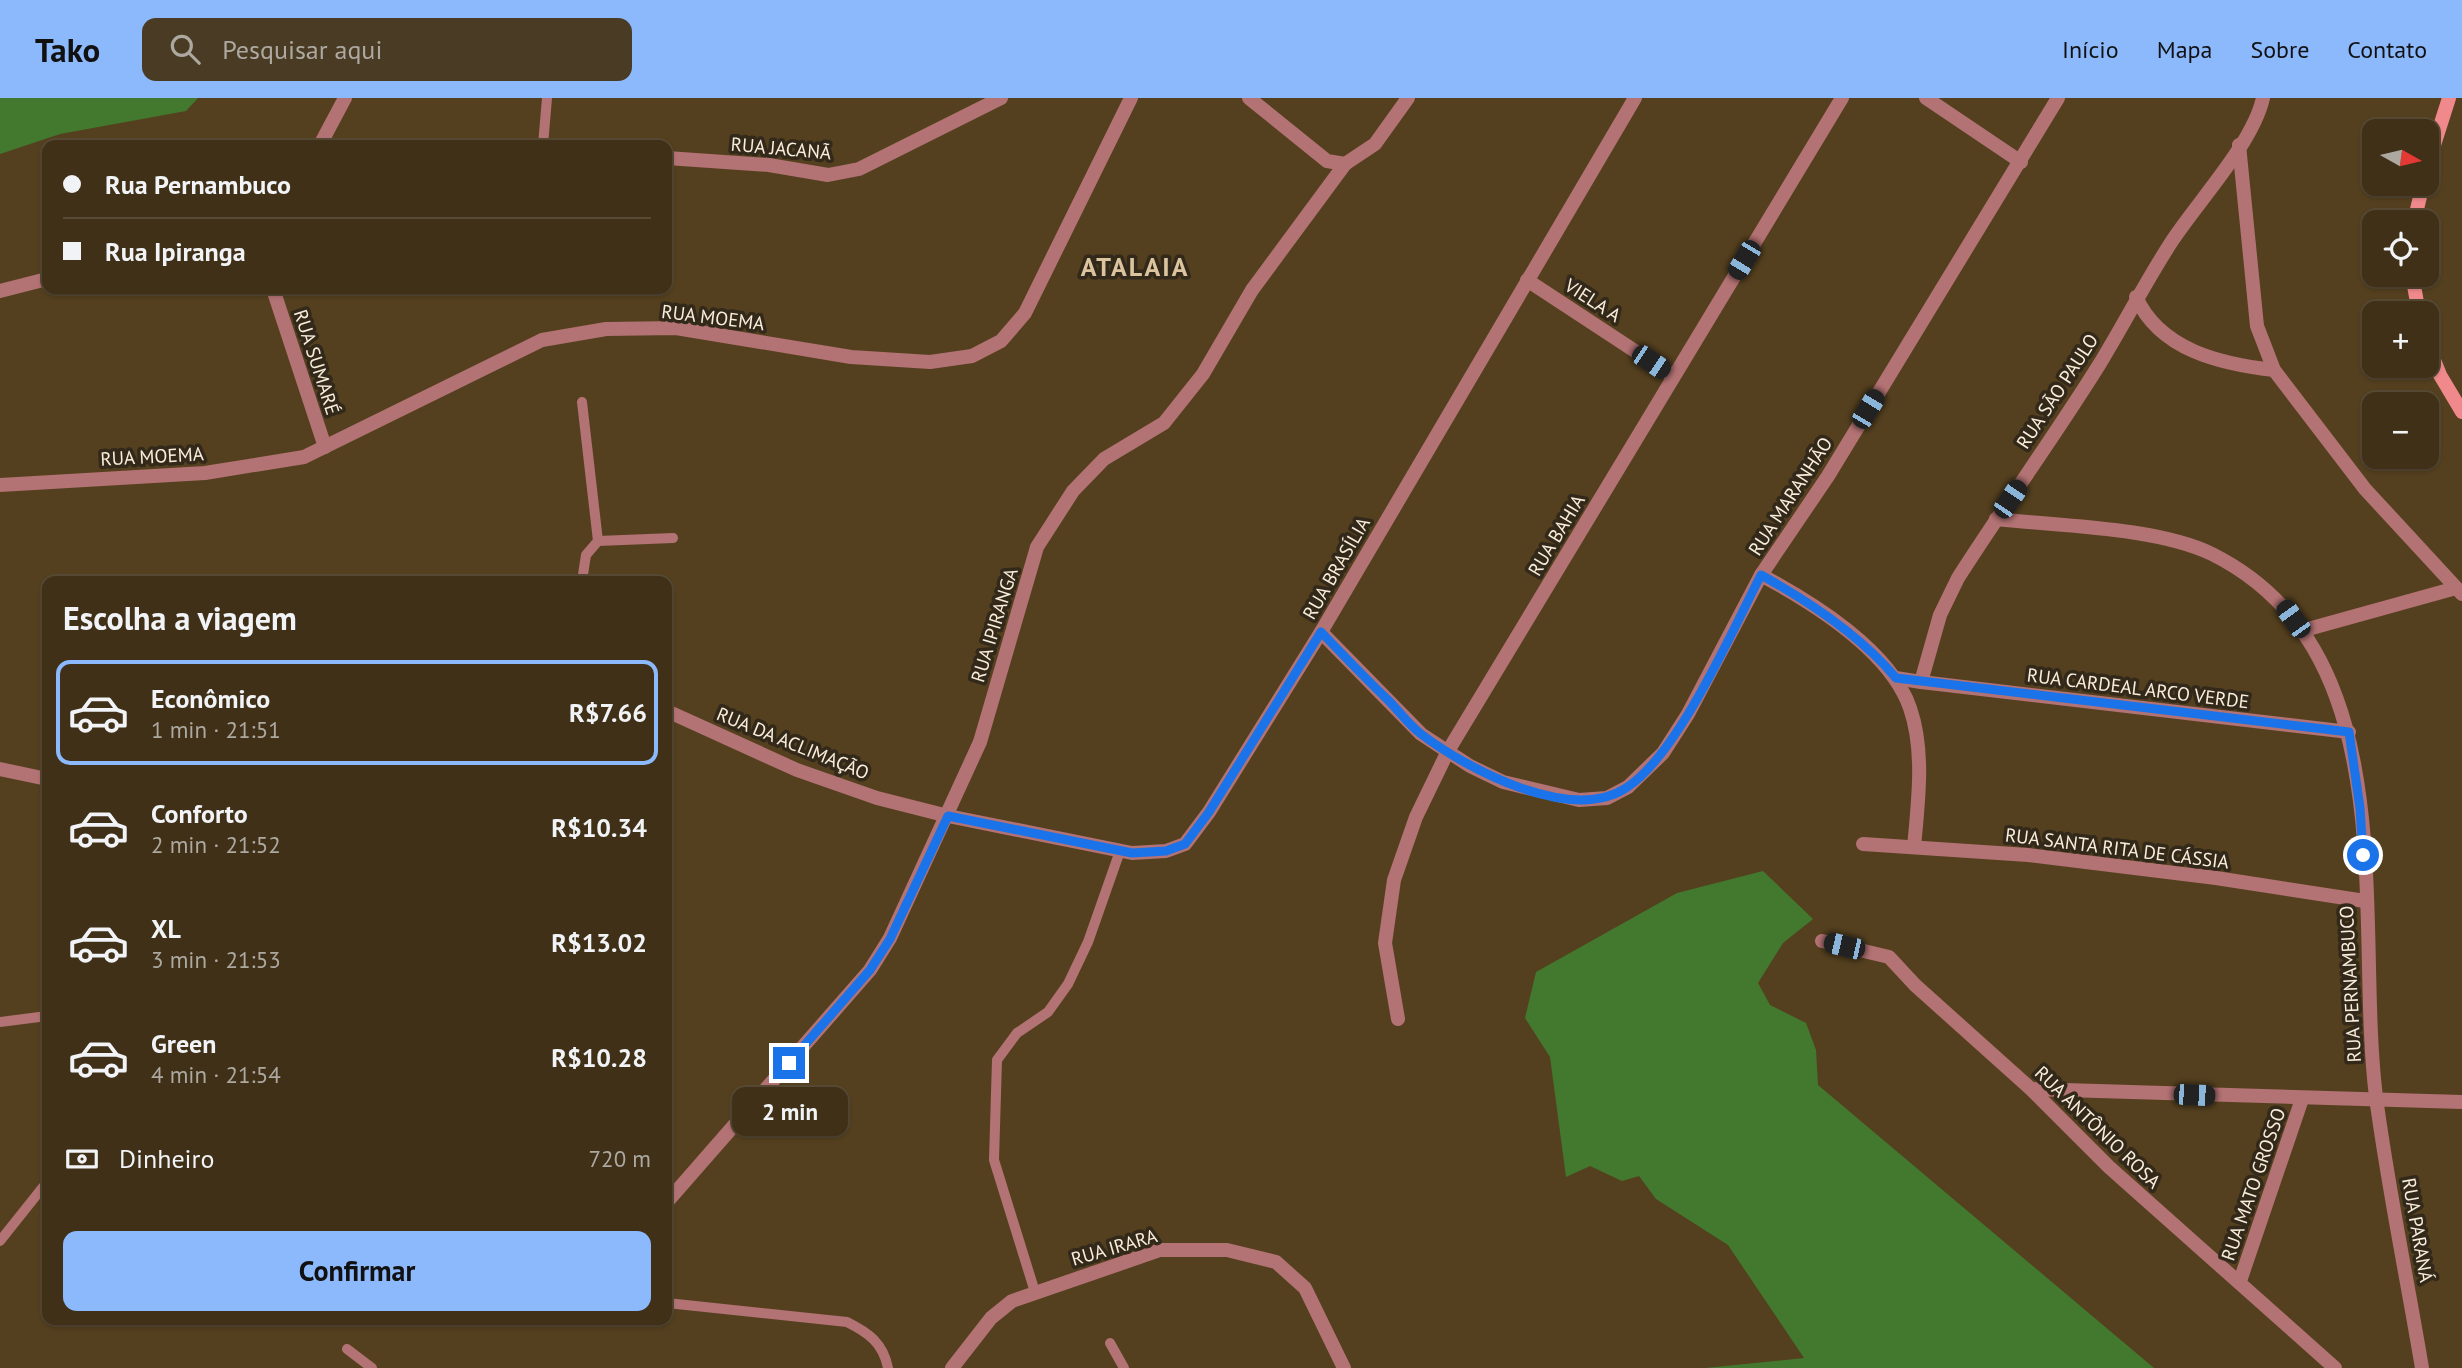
<!DOCTYPE html>
<html lang="pt">
<head>
<meta charset="utf-8">
<style>
  :root { --surface:#3f3017; --page:#4a3c24; --text:#f1f3f6; --muted:#ada9a1; --line:#584b36; --accent:#8cb9fc }
  body { margin:0; font-family:"PT Sans",sans-serif; background:var(--page); color:var(--text); height:100vh; display:flex; flex-direction:column; font-size:26px; white-space:nowrap }
  * { box-sizing:border-box; margin:0 }
  p { font-size:23px; color:var(--muted) }
  .icon { flex:none; width:38px; height:38px; fill:none; stroke:currentColor; stroke-width:2; stroke-linecap:round; stroke-linejoin:round }
  .map { position:relative; flex:1; overflow:hidden }
  .side { position:absolute; left:42px; top:478px; width:630px; height:749px; display:flex; flex-direction:column; background:var(--surface); border-radius:14px; box-shadow:0 2px 5px #0004,0 0 0 2px var(--line) }
  .side>* { flex:none }
  .banner { position:absolute; left:42px; top:42px; width:630px; height:154px; border-radius:14px; box-shadow:0 2px 5px #0004,0 0 0 2px var(--line); display:grid; align-content:center; height:154px; padding:0 21px; background:var(--surface) }
  .needle { width:46px; rotate:98deg }
  .fabs { position:absolute; left:2362px; top:21px; display:grid; gap:14px }
  .fabs a { display:grid; place-items:center; width:77px; height:77px; border-radius:14px; background:var(--surface); box-shadow:0 2px 5px #0004,0 0 0 2px var(--line); font-size:35px }
  .end { position:absolute; width:32px; height:32px; margin:-16px; border:9px solid #1a73e8; background:#fff; box-shadow:0 0 0 4px #fff }
  .from { border-radius:50% }
  .bubble { position:absolute; height:49px; border-radius:14px; background:var(--surface); box-shadow:0 2px 5px #0004,0 0 0 2px var(--line); font-size:23px; font-weight:700; line-height:49px; text-align:center }
  .car { position:absolute; width:21px; height:42px; margin:-21px -10px; border-radius:9px; box-shadow:0 0 5px 2px #0007; background:linear-gradient(#222 24%,#8ab4d8 0 40%,#222 0 76%,#8ab4d8 0 86%,#222 0) }
  .banner b { display:flex; align-items:center; gap:24px; height:66px; font-size:26px }
  .banner b+b { border-top:2px solid var(--line) }
  .banner i { width:18px; height:18px; background:var(--text) }
  ul { padding:0; list-style:none }
  li { display:flex; align-items:center; gap:21px; height:105px; margin:0 14px 10px; padding:0 7px; border:4px solid transparent; border-radius:14px }
  li div { flex:1 }
  li b { display:block; font-size:26px }
  li em { font-style:normal; font-weight:700 }
  li.current { border-color:var(--accent) }
  li>.icon { width:63px; height:63px; stroke-width:1.5 }
  h2 { padding:0 21px; font-size:32px; line-height:84px }
  .pay { display:flex; align-items:center; gap:18px; height:77px; padding:0 21px; font-size:26px }
  .pay p { margin-inline-start:auto }
  .action { display:flex; gap:14px; margin-top:auto; padding:14px 21px }
  .action a { flex:1; height:80px; border-radius:14px; background:var(--accent); color:#111; font-size:28px; font-weight:700; line-height:80px; text-align:center }
  header { display:flex; align-items:center; gap:42px; box-sizing:border-box; height:98px; padding:0 35px; background:var(--accent); color:#111 }
  header strong { font-size:33px }
  nav { display:flex; gap:38px; margin-inline-start:auto; font-size:24px }
  .search { width:490px; height:63px; background:var(--page); display:flex; align-items:center; gap:18px; box-sizing:border-box; padding:0 24px; border-radius:14px; color:var(--muted); font-size:26px }
  .map>svg:first-child { display:block }
  .green { fill:#42792e }
  .lines { fill:none; stroke-linecap:round; stroke-linejoin:round }
  .lane { stroke:#b37273; stroke-width:10 }
  .street { stroke:#b37273; stroke-width:14 }
  .secondary { stroke:#ef898c; stroke-width:14 }
  .route { stroke:#1a73e8; stroke-width:9 }
  .labels { text-anchor:middle; stroke-width:7; stroke-linejoin:round; paint-order:stroke }
  .street-label { font-size:19px; fill:#faeedb; stroke:#32291a }
  .district-label { font-size:26px; font-weight:bold; letter-spacing:2px; fill:#dcc49f; stroke:#32291a }
</style>
</head>
<body>
<header>
<strong>Tako</strong>
<div class="search"><svg class="icon" aria-label="search" viewBox="0 0 24 24"><circle cx="10" cy="10" r="6"/><path d="M15 15l6 6"/></svg>Pesquisar aqui</div>
<nav><a>Início</a><a>Mapa</a><a>Sobre</a><a>Contato</a></nav>
</header>
<div class="map">
<svg width="2462" height="1270" viewBox="0 0 2462 1270">
  <rect width="100%" height="100%" fill="#54401f"/>
  <g class="green">
    <path d="M0,0H198L186,13L60,36L0,56Z"/>
    <path d="M1763,773L1813,821L1783,845L1758,885L1770,907L1806,925L1816,952L1818,987L2154,1270H1705L1804,1260L1728,1147L1656,1101L1639,1078L1622,1083L1590,1068L1566,1079L1550,959L1525,920L1536,874L1677,795Z"/>
  </g>
  <g class="lines">
    <g class="lane">
      <path d="M543,47L547,0"/>
      <path d="M582,304L598,443L586,457L582,483"/>
      <path d="M598,443L673,440"/>
      <path d="M0,924L47,918"/>
      <path d="M0,1143L43,1089"/>
      <path d="M1035,1194L994,1062L997,962L1017,935L1048,914L1068,886L1088,844L1120,753"/>
      <path d="M667,1205L847,1224C869,1235 883,1245 888,1270"/>
      <path d="M1110,1245L1124,1270"/>
      <path d="M347,1251L372,1270"/>
    </g>
    <g class="street">
      <path d="M1249,0L1327,63L1345,66"/>
      <path d="M1926,0L2021,64"/>
      <path d="M320,47L345,0"/>
      <path d="M2239,47L2257,228L2274,272L2365,391L2462,496"/>
      <path d="M667,60L769,67L828,77L859,71L1001,0"/>
      <path d="M1527,182L1673,278"/>
      <path d="M273,191L325,349"/>
      <path d="M0,193L47,181"/>
      <path d="M2136,199C2160,252 2220,266 2274,272"/>
      <path d="M0,387L205,375L304,359L542,242L606,231L676,230L851,259L930,264L972,258L1001,243L1025,215L1131,0"/>
      <path d="M1996,421C2059,428 2156,429 2212,456C2408,554 2354,821 2376,999C2388,1090 2407,1180 2422,1270"/>
      <path d="M1761,477C1813,505 1890,552 1910,610C1925,653 1918,705 1914,749"/>
      <path d="M2301,533L2456,490"/>
      <path d="M1321,534L1421,636L1470,668L1503,684L1579,702L1607,700L1628,689L1663,655L1688,616L1761,477L1828,378L2058,0"/>
      <path d="M1896,580L1921,584L1940,517L1958,480C2004,408 2054,339 2099,267C2124,226 2146,183 2172,143C2199,102 2253,45 2263,0"/>
      <path d="M1921,584L2349,634"/>
      <path d="M667,613L797,672L877,700L948,718L1132,755L1166,753L1185,746L1209,714L1321,534L1635,0"/>
      <path d="M0,671L47,681"/>
      <path d="M1863,746L2028,757L2216,780L2365,803"/>
      <path d="M1822,843L1889,859L1915,887L2031,991L2109,1069L2335,1270"/>
      <path d="M1398,921L1385,845L1394,782L1416,719L1448,653L1842,0"/>
      <path d="M2031,991L2462,1004"/>
      <path d="M667,1104L870,872L890,840L980,644L1037,449L1073,393L1104,361L1164,325L1203,276L1252,192L1345,66L1375,46L1408,0"/>
      <path d="M2240,1183L2302,1001"/>
      <path d="M952,1270L991,1220L1012,1203L1160,1152H1227L1276,1164L1305,1190L1344,1270"/>
    </g>
    <g class="secondary">
      <path d="M2427,69L2449,0"/>
      <path d="M2414,124L2423,86"/>
      <path d="M2412,177L2419,215"/>
      <path d="M2427,245L2440,277L2462,314"/>
    </g>
  </g>
  <g class="lines">
    <path class="route" d="M789,965L870,872L890,841L948,718L1132,755L1166,753L1185,746L1209,714L1321,534C1343,557 1365,580 1388,602C1399,613 1409,627 1421,636C1467,671 1571,726 1626,690C1678,657 1732,533 1761,477C1810,504 1860,537 1896,580L2349,634L2360,710L2363,757"/>
  </g>
  <g class="labels">
    <g class="street-label">
      <text transform="translate(781 50) rotate(5)" y="7">RUA JACANÃ</text>
      <text transform="translate(1593 202) rotate(33)" y="7">VIELA A</text>
      <text transform="translate(713 219) rotate(7)" y="7">RUA MOEMA</text>
      <text transform="translate(317 264) rotate(72)" y="7">RUA SUMARÉ</text>
      <text transform="translate(2057 293) rotate(-57)" y="7">RUA SÃO PAULO</text>
      <text transform="translate(152 358) rotate(-3)" y="7">RUA MOEMA</text>
      <text transform="translate(1790 398) rotate(-57)" y="7">RUA MARANHÃO</text>
      <text transform="translate(1556 437) rotate(-59)" y="7">RUA BAHIA</text>
      <text transform="translate(1336 470) rotate(-60)" y="7">RUA BRASÍLIA</text>
      <text transform="translate(994 527) rotate(-73)" y="7">RUA IPIRANGA</text>
      <text transform="translate(2138 590) rotate(7)" y="7">RUA CARDEAL ARCO VERDE</text>
      <text transform="translate(793 645) rotate(22)" y="7">RUA DA ACLIMAÇÃO</text>
      <text transform="translate(2117 750) rotate(7)" y="7">RUA SANTA RITA DE CÁSSIA</text>
      <text transform="translate(2350 886) rotate(-93)" y="7">RUA PERNAMBUCO</text>
      <text transform="translate(2098 1029) rotate(44)" y="7">RUA ANTÔNIO ROSA</text>
      <text transform="translate(2253 1086) rotate(-71)" y="7">RUA MATO GROSSO</text>
      <text transform="translate(2418 1132) rotate(80)" y="7">RUA PARANÁ</text>
      <text transform="translate(1114 1149) rotate(-16)" y="7">RUA IRARA</text>
    </g>
    <g class="district-label">
      <text x="1135" y="178">ATALAIA</text>
    </g>
  </g>
</svg>
<div class="fabs">
<a><svg class="needle" viewBox="-14 -14 28 28"><path d="M0-13l5 13h-10z" fill="#e53935"/><path d="M0 13l5-13h-10z" fill="#ada9a1"/></svg></a>
<a><svg class="icon" aria-label="locate" viewBox="0 0 24 24"><circle cx="12" cy="12" r="6"/><path d="M12 2v4M12 18v4M2 12h4M18 12h4"/></svg></a>
<a>+</a>
<a>−</a>
</div>
<i class="end from" style="left:2363px;top:757px"></i>
<i class="end" style="left:789px;top:965px"></i>
<div class="bubble" style="left:732px;top:989px;width:116px">2 min</div>
<i class="car" style="left:1744px;top:162px;rotate:211deg"></i>
<i class="car" style="left:1651px;top:264px;rotate:124deg"></i>
<i class="car" style="left:1868px;top:311px;rotate:31deg"></i>
<i class="car" style="left:2010px;top:401px;rotate:34deg"></i>
<i class="car" style="left:2293px;top:521px;rotate:324deg"></i>
<i class="car" style="left:1844px;top:848px;rotate:283deg"></i>
<i class="car" style="left:2194px;top:997px;rotate:92deg"></i>
<div class="banner">
<b><i class="from"></i>Rua Pernambuco</b>
<b><i></i>Rua Ipiranga</b>
</div>
<section class="side">
<h2>Escolha a viagem</h2>
<ul>
<li class="current"><svg class="icon" aria-label="car" viewBox="0 0 24 24"><path d="M5 17H2v-5l4-1 3-4h7l3 4 3 1v5h-3M9 17h6M6 11h13"/><circle cx="7" cy="17" r="2"/><circle cx="17" cy="17" r="2"/></svg><div><b>Econômico</b><p>1 min · 21:51</p></div><em>R$7.66</em></li>
<li><svg class="icon" aria-label="car" viewBox="0 0 24 24"><path d="M5 17H2v-5l4-1 3-4h7l3 4 3 1v5h-3M9 17h6M6 11h13"/><circle cx="7" cy="17" r="2"/><circle cx="17" cy="17" r="2"/></svg><div><b>Conforto</b><p>2 min · 21:52</p></div><em>R$10.34</em></li>
<li><svg class="icon" aria-label="car" viewBox="0 0 24 24"><path d="M5 17H2v-5l4-1 3-4h7l3 4 3 1v5h-3M9 17h6M6 11h13"/><circle cx="7" cy="17" r="2"/><circle cx="17" cy="17" r="2"/></svg><div><b>XL</b><p>3 min · 21:53</p></div><em>R$13.02</em></li>
<li><svg class="icon" aria-label="car" viewBox="0 0 24 24"><path d="M5 17H2v-5l4-1 3-4h7l3 4 3 1v5h-3M9 17h6M6 11h13"/><circle cx="7" cy="17" r="2"/><circle cx="17" cy="17" r="2"/></svg><div><b>Green</b><p>4 min · 21:54</p></div><em>R$10.28</em></li>
</ul>
<div class="pay"><svg class="icon" aria-label="cash" viewBox="0 0 24 24"><path d="M3 7h18v10H3z"/><circle cx="12" cy="12" r="2"/></svg>Dinheiro<p>720 m</p></div>
<div class="action"><a>Confirmar</a></div>
</section>
</div>
</body>
</html>
